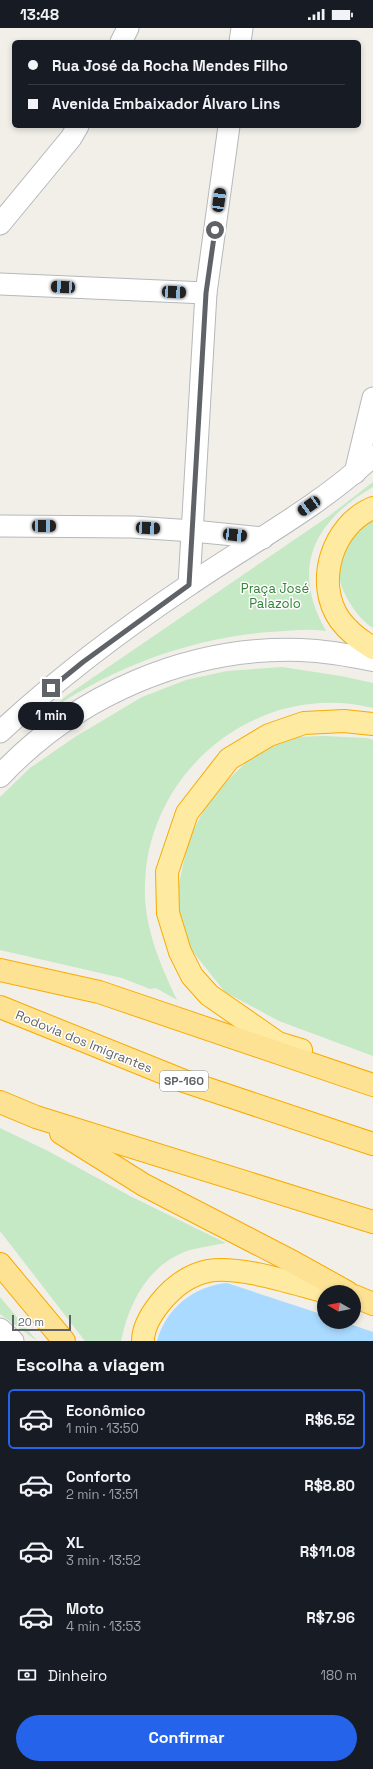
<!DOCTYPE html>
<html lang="pt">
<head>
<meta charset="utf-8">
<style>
  :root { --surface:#171b24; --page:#242831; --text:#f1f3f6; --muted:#9ea1a6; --line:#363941; --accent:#2563eb }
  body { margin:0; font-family:"Space Grotesk",sans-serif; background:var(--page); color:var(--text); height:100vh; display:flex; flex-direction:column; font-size:15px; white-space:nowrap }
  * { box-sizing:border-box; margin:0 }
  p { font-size:13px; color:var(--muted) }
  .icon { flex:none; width:22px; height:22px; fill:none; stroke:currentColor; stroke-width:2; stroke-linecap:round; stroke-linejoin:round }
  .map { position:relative; height:1313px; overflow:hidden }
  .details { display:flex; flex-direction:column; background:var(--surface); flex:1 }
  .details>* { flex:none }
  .guide { position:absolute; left:12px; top:12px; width:349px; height:88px; border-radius:6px; box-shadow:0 2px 6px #0003; display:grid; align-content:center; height:88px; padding:0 16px; background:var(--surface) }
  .needle { width:26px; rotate:279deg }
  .controls { position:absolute; left:317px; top:1257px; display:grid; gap:8px }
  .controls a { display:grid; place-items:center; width:44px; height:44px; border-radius:50%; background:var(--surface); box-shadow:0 2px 6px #0003; font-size:20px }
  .scale { position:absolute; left:12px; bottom:10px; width:59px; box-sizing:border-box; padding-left:4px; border:2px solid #5f6368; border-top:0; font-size:11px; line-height:14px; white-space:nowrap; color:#5f6368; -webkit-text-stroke:3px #fff; paint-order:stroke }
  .end { position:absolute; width:18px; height:18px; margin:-9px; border:5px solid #5f6368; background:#fff; box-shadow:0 0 0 2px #fff }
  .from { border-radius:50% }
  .bubble { position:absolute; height:28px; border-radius:14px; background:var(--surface); box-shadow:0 2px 6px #0003; font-size:13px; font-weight:700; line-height:28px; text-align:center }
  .car { position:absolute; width:12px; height:24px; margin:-12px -6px; border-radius:5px; box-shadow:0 0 3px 1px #0007; background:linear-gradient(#222 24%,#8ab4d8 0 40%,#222 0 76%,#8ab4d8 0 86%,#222 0) }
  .guide b { display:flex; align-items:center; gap:14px; height:38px; font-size:15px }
  .guide b+b { border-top:1px solid var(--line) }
  .guide i { width:10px; height:10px; background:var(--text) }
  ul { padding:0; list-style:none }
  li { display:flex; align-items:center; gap:12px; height:60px; margin:0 8px 6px; padding:0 8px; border:2px solid transparent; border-radius:6px }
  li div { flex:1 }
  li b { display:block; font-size:15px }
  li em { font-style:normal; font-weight:700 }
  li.active { border-color:var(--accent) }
  li>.icon { width:36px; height:36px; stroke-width:1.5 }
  h2 { padding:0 16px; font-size:18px; line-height:48px }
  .pay { display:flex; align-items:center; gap:10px; height:44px; padding:0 16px; font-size:15px }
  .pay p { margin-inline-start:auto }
  .action { display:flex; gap:8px; margin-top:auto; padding:8px 16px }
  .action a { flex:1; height:46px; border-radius:24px; background:var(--accent); color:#fff; font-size:16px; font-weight:700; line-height:46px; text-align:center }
  .status { display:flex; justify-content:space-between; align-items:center; height:28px; padding:0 20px; background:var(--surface); direction:ltr }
  .status svg { height:11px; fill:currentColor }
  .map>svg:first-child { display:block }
  .green { fill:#c5e8c5 }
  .water { fill:#aadaff }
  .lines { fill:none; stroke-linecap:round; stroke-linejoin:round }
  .minor-casing { stroke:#b5b8bc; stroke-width:23 }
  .secondary-casing { stroke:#b6babf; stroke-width:24 }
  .trunk-casing { stroke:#f9ab00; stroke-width:24 }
  .motorway-casing { stroke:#f9ab00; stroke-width:24 }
  .minor { stroke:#fff; stroke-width:21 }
  .secondary { stroke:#fff; stroke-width:22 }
  .trunk { stroke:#feeaa1; stroke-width:22 }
  .motorway { stroke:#fde293; stroke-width:22 }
  .route { stroke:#5f6368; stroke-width:5 }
  .labels { text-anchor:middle; stroke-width:3; stroke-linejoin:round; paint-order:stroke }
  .shield { fill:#fff; stroke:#8f9295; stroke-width:1 }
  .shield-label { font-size:12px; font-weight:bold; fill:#5f6368 }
  .park-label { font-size:13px; fill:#348238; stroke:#fff }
  .street-label { font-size:13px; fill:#5f6368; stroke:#fff }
</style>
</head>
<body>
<div class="status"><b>13:48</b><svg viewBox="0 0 49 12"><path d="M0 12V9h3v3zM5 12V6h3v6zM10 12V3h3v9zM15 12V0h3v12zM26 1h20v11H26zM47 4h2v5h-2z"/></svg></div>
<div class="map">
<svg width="373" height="1313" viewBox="0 0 373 1313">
  <rect width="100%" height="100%" fill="#f1efe8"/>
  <g class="green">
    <path d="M373,454V459C314,493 290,540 326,603C307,600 287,603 268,604C189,611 119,637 53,680L66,668L329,488Z"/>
    <path d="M373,491V600C355,589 332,553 340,531C346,516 360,501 373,491Z"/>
    <path d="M282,639L341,648L373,655V680C259,652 148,741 145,856C143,897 160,936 177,972L156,960L150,961L122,950L0,922V769L30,740L75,709L142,669L186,652L227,643Z"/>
    <path d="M323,708L367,710L373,712V1028L279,993L225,964L186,915L176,869L189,810L212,767L258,723L295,709Z"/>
    <path d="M0,1100L48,1123L130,1168L226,1215C214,1217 202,1219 190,1222C149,1235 129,1274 121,1313H85L0,1203Z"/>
    <path d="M0,1269L37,1313L0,1286Z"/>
  </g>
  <path class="water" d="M227,1255L324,1287V1294H344L373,1304V1313H157C166,1280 194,1258 227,1255Z"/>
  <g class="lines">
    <defs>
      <g id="minor">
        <path d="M121,14L128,0"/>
        <path d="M240,14L242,0"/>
        <path d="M0,196L71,110L78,98"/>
        <path d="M0,256L206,265"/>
        <path d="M355,445L373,370"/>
        <path d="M0,498L133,499L193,503L263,510"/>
        <path d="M189,557L206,265L229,98"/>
        <path d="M0,704C58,650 123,601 189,557C250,515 319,479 373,428"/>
        <path d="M0,1301L13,1313"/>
      </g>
      <path id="secondary" d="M0,748C76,667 189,618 301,622C325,623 349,627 373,632"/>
      <g id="trunk">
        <path d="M373,480C332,497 314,555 340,592C349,604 361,613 373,620"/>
        <path d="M301,1022L278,1015L209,967L192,948L180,924L168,885L167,844L187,785L229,731L269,707L304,695L344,693L373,696"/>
        <path d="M143,1313C143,1300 152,1285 160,1275C172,1260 189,1247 208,1243C239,1237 295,1256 327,1264"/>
      </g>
      <g id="motorway">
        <path d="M0,942L99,964L373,1057"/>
        <path d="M0,979L184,1053L373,1116"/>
        <path d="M0,1074L36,1089L373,1194"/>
        <path d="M61,1105L144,1157L293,1234L347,1264"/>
        <path d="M0,1236L64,1313"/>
        <path d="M354,1268L373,1276"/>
      </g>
    </defs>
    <use href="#minor" class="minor-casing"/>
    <use href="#secondary" class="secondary-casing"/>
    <use href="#trunk" class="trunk-casing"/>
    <use href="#motorway" class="motorway-casing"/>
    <use href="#minor" class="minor"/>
    <use href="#secondary" class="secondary"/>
    <use href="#trunk" class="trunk"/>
    <use href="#motorway" class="motorway"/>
  </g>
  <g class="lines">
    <path class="route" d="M51,660L83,634L189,557L206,265L215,202"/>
  </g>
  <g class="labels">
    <rect class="shield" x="160" y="1043" width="48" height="20" rx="3"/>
    <g class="shield-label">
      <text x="184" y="1057">SP-160</text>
    </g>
    <g class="park-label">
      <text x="275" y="565">Praça José<tspan x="275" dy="15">Palazolo</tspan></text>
    </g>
    <g class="street-label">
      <text transform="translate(84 1013) rotate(22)" y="5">Rodovia dos Imigrantes</text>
    </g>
  </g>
</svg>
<div class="controls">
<a><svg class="needle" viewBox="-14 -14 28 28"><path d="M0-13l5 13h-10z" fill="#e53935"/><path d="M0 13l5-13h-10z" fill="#9ea1a6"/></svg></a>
</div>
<div class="scale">20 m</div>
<i class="end from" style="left:215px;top:202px"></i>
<i class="end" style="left:51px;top:660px"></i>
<div class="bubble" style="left:18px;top:674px;width:66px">1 min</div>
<i class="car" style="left:219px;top:172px;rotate:8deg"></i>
<i class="car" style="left:63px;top:259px;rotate:273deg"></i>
<i class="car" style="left:174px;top:264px;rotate:93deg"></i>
<i class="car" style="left:309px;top:478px;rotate:235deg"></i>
<i class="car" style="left:44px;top:498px;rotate:90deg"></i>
<i class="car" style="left:148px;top:500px;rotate:93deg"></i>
<i class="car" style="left:235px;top:507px;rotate:96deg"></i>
<div class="guide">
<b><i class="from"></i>Rua José da Rocha Mendes Filho</b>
<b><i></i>Avenida Embaixador Álvaro Lins</b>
</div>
</div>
<section class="details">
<h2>Escolha a viagem</h2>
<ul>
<li class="active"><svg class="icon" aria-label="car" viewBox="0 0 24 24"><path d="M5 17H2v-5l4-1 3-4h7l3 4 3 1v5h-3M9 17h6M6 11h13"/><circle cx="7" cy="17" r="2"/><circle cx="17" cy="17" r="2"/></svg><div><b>Econômico</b><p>1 min · 13:50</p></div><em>R$6.52</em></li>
<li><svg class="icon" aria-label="car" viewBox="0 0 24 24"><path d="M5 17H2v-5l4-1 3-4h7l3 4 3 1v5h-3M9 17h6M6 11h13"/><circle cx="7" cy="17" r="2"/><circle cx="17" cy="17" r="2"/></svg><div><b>Conforto</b><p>2 min · 13:51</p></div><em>R$8.80</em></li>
<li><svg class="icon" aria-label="car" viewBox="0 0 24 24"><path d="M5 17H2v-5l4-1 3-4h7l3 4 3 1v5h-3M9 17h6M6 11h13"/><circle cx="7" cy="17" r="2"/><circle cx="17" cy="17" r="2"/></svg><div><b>XL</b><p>3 min · 13:52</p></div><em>R$11.08</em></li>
<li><svg class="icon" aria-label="car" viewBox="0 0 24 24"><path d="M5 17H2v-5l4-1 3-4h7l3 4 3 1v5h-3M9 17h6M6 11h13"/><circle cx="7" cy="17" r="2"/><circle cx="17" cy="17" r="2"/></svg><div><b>Moto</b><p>4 min · 13:53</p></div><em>R$7.96</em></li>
</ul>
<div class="pay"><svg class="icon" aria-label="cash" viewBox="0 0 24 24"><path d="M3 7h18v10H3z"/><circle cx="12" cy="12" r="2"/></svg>Dinheiro<p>180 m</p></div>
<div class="action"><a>Confirmar</a></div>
</section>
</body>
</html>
